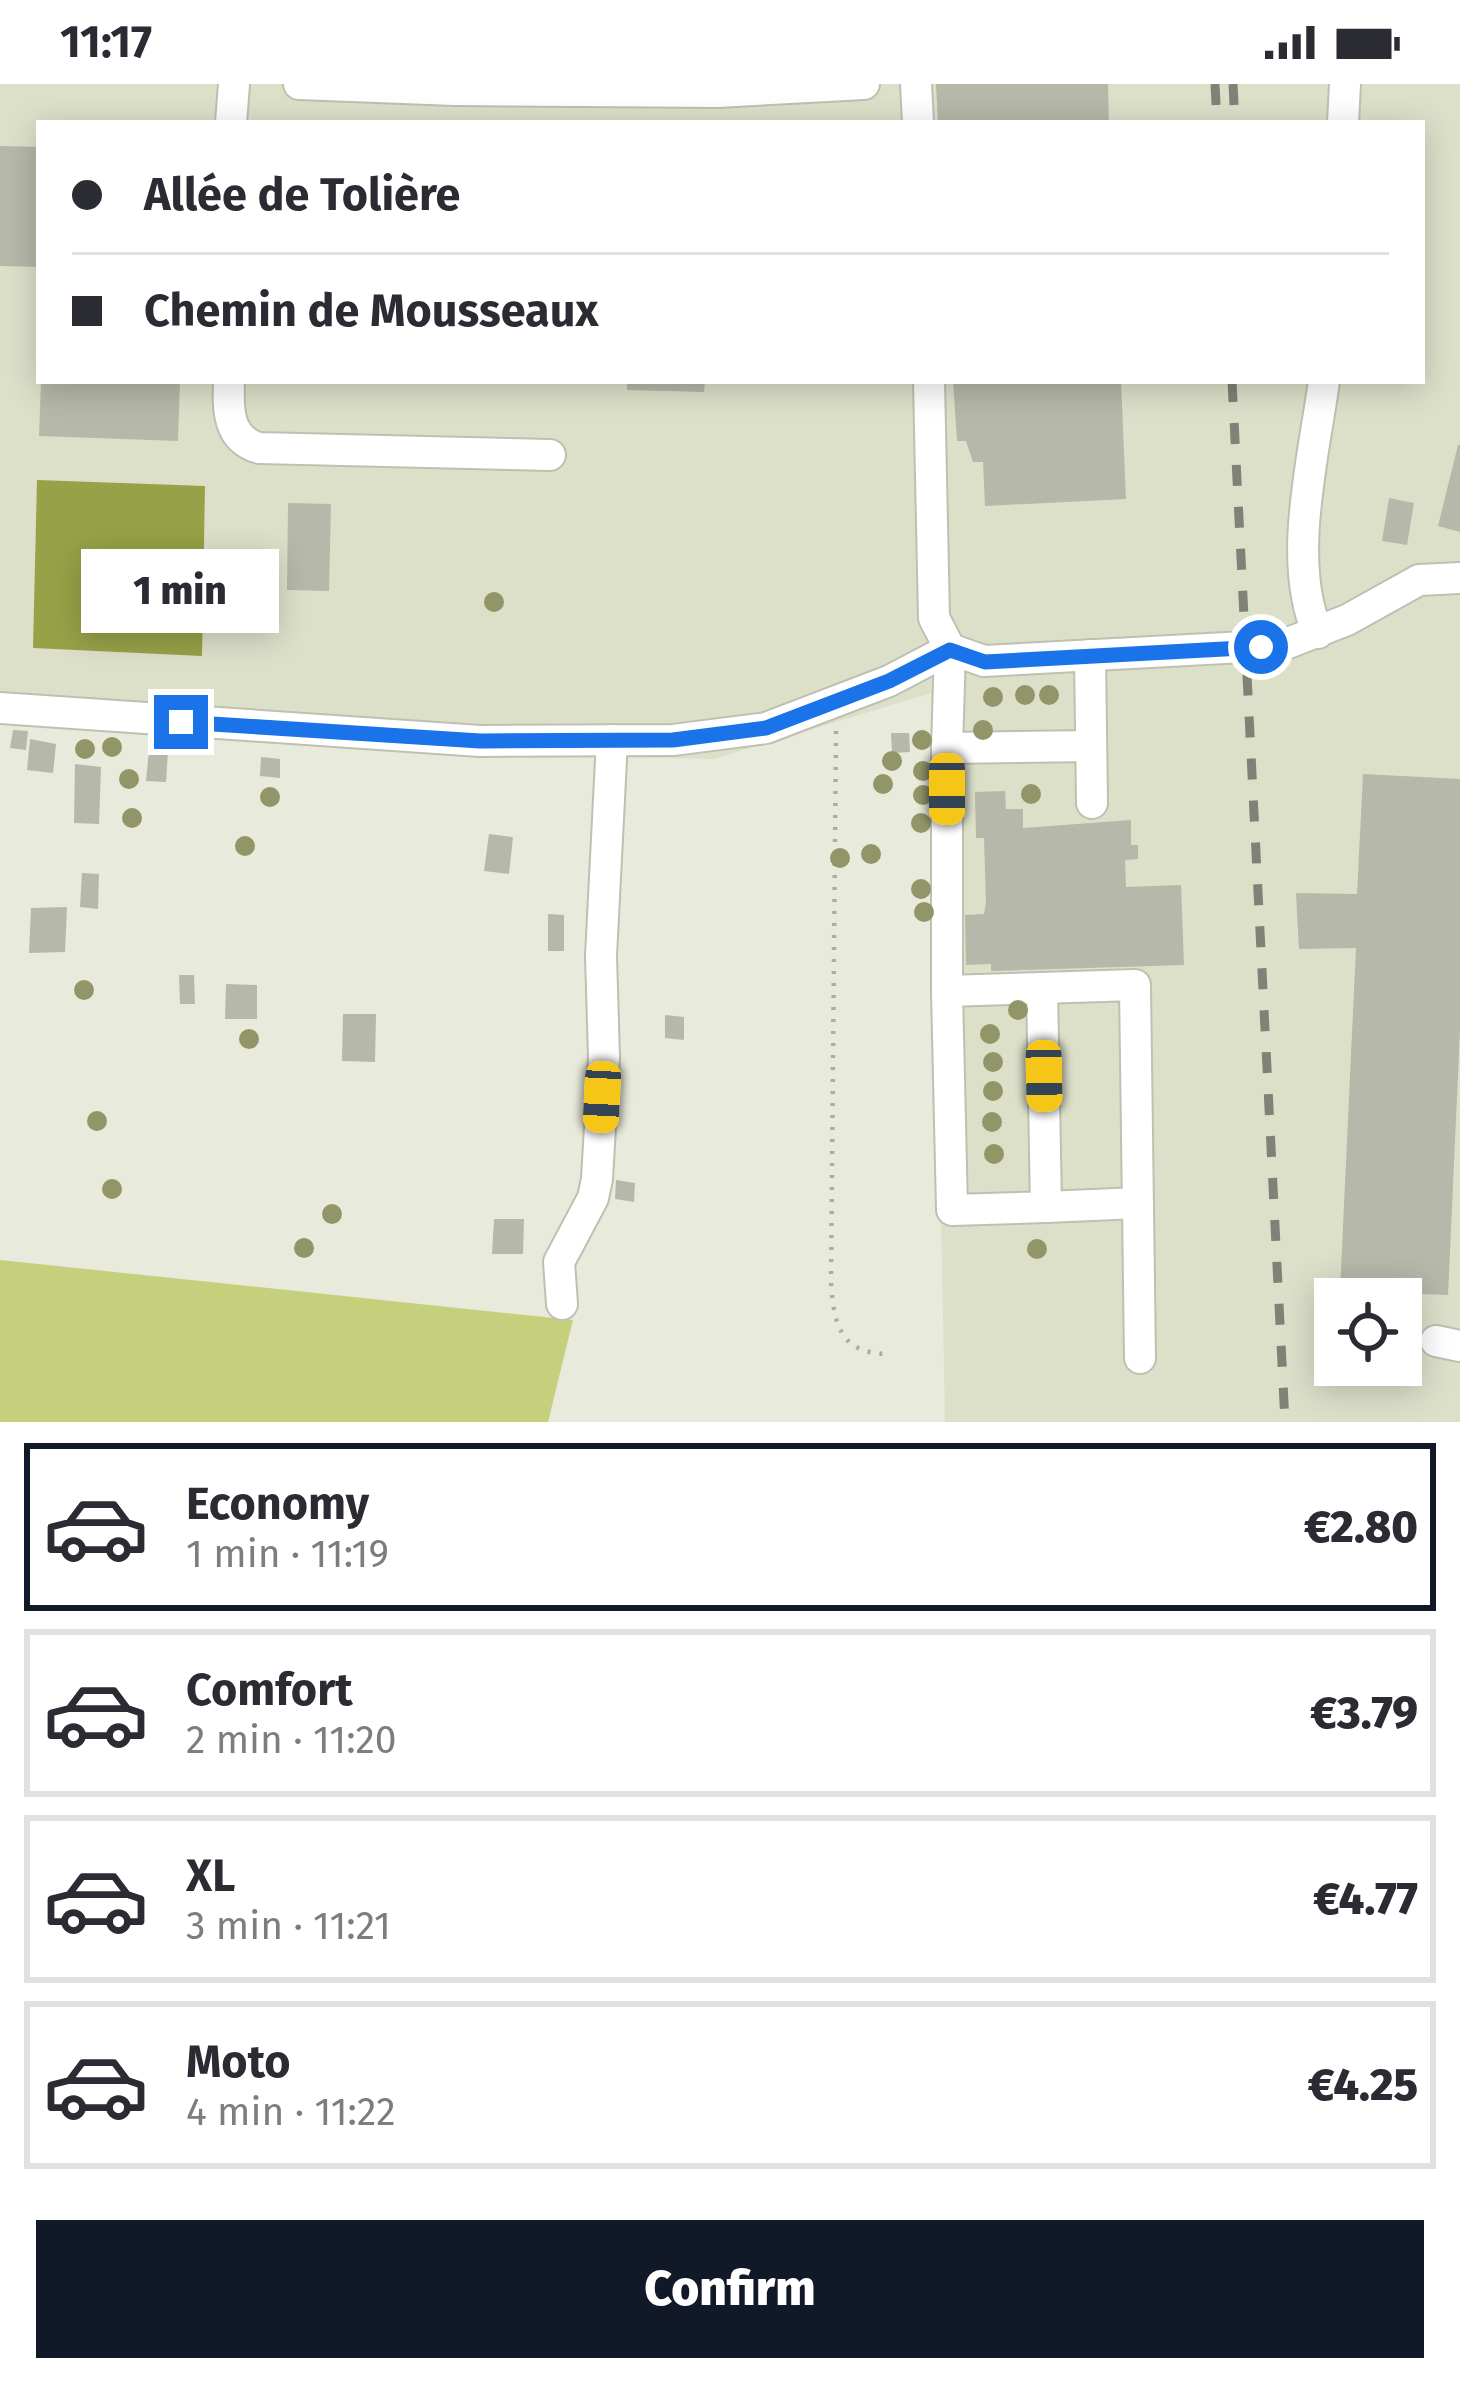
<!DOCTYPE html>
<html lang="en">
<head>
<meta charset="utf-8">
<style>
  :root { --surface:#fff; --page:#f7f7f7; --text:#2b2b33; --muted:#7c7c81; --line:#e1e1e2; --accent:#111827 }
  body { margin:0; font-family:"Fira Sans",sans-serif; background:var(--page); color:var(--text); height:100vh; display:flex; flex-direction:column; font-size:45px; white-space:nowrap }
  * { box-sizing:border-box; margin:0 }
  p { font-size:39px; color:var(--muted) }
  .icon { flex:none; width:66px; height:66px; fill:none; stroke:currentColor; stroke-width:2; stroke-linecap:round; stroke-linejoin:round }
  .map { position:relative; height:1338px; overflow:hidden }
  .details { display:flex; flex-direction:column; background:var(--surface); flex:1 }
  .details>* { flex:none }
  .guide { position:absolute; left:36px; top:36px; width:1389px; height:264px; border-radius:0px; box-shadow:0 6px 30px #0003; display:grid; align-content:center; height:264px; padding:0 36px; background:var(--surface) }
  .tools { position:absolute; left:1314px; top:1194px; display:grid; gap:24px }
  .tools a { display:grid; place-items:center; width:108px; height:108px; border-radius:0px; background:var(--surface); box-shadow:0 6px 30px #0003; font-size:60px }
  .end { position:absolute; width:54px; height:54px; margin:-27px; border:15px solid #1a73e8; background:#fff; box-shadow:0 0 0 6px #fff }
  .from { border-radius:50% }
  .bubble { position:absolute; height:84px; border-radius:0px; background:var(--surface); box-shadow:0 6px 30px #0003; font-size:39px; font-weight:800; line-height:84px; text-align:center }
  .car { position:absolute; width:36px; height:72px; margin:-36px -18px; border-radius:15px; box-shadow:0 0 9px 3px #0007; background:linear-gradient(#f5c518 24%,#345 0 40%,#f5c518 0 76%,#345 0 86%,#f5c518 0) }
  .guide b { display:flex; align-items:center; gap:42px; height:114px; font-size:45px }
  .guide b+b { border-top:3px solid var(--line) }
  .guide i { width:30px; height:30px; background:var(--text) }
  ul { padding:21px 0 0; list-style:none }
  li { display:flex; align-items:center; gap:36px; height:168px; margin:0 24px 18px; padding:0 12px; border:6px solid var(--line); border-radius:0px }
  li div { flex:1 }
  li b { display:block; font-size:45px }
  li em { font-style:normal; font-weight:800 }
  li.on { border-color:var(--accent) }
  li>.icon { width:108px; height:108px; stroke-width:1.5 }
  .button { display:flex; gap:24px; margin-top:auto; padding:24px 36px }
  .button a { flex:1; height:138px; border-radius:0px; background:var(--accent); color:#fff; font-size:48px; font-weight:800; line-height:138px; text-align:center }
  .status { display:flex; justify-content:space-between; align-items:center; height:84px; padding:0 60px; background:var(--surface); direction:ltr }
  .status svg { height:33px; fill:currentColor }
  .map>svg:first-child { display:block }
  .built { fill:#dde0c9; fill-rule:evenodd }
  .green { fill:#c6d07c }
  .water { fill:#97a147 }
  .building { fill:#b6b8a9 }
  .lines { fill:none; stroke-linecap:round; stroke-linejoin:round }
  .minor-casing { stroke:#bec0b1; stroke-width:34 }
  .path { stroke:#abada0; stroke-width:4.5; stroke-dasharray:3 9; stroke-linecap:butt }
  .minor { stroke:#fff; stroke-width:30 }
  .rail { stroke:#808278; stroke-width:9; stroke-dasharray:21 21; stroke-linecap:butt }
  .tree { fill:#919568 }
  .route { stroke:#1a73e8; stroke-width:15 }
</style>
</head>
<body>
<div class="status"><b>11:17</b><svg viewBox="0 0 49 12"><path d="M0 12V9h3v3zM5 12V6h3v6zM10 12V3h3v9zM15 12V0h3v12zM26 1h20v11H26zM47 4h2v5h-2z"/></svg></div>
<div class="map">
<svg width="1460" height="1338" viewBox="0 0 1460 1338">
  <rect width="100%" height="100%" fill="#e8ebdb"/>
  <path class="built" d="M0,0H1460V1338H945L931,609L714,675L425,669L0,638ZM39,39H1422V297H39ZM1335,1215H1401V1281H1335Z"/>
  <path class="green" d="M0,1176L573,1236L548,1338H0Z"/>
  <path class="water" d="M37,396L205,402L202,572L33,564Z"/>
  <g class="building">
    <path d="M936,0H1108L1109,39H938Z"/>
    <path d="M0,62L39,63V183L0,182Z"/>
    <path d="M41,297H180L178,357L39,352Z"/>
    <path d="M627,297H705L704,308L627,306Z"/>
    <path d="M953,297H1121L1126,415L985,422L983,378H973L966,357H957Z"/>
    <path d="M1458,361H1460V448L1438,442Z"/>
    <path d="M1389,414L1414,419L1407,461L1382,457Z"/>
    <path d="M288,419L331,420L329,507L287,506Z"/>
    <path d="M13,646L28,647L26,666L10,664Z"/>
    <path d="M891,649H909L910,668L892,669Z"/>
    <path d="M30,655L56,660L53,689L27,686Z"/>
    <path d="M149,666L168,668L166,698L146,697Z"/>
    <path d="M261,673L280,675V694L260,692Z"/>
    <path d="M75,680L101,683L99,740L74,739Z"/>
    <path d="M1363,690L1460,695V946L1448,1211L1340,1207L1356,864L1299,865L1296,809L1357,810Z"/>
    <path d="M1005,707L1006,725H1023V744L1131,736V761H1138V775L1125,776L1126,803L1181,801L1184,881L991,887V880L966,881L965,831L984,830L986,818L984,754H976L975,708Z"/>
    <path d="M489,750L513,753L509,790L484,787Z"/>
    <path d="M82,789L99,790L98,825L80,823Z"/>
    <path d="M67,823L65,868L29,869L31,824Z"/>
    <path d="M548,830L564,831V867H548Z"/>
    <path d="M179,891H194L195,920H180Z"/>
    <path d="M226,900L257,901V935H225Z"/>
    <path d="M343,930H376L375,978L342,977Z"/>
    <path d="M665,931L684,933V956L665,954Z"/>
    <path d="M616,1096L635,1099L634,1118L615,1115Z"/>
    <path d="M494,1135H524L523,1170H492Z"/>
  </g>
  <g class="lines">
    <defs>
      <g id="minor">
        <path d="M299,0L454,6L718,8L864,0"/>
        <path d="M916,0L918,39"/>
        <path d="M231,39L234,0"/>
        <path d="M1343,39L1345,0"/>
        <path d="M229,297C228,324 227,355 259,364L550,371"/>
        <path d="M929,297L934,534L950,565L947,664L1091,662"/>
        <path d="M1318,549C1286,479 1314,371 1324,297"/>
        <path d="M950,565L984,577L1283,561L1347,536L1419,496L1460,494"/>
        <path d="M1090,571L1092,719"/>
        <path d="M0,624L480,657L673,656L766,644L889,597L950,565"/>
        <path d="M947,664V907L1135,901L1140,1274"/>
        <path d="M947,907L952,1126L1046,1123L1042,904"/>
        <path d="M1046,1123L1138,1119"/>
        <path d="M562,1220L559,1178L593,1114L597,1095L604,973L601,872L612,656"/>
        <path d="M1436,1257L1460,1262"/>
      </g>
    </defs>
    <use href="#minor" class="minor-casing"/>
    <path class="path" d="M836,647L831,1199C834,1239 839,1269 887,1270"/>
    <use href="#minor" class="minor"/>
    <g class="rail">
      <path d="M1215,0L1217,39"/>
      <path d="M1233,0L1235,39"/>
      <path d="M1232,297L1285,1338"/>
    </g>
  </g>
  <g class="tree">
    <circle cx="494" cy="518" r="10"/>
    <circle cx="1025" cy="611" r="10"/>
    <circle cx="1049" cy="611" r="10"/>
    <circle cx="993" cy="613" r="10"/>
    <circle cx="983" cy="646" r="10"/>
    <circle cx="922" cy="656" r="10"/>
    <circle cx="112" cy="663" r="10"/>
    <circle cx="85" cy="665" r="10"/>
    <circle cx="892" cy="677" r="10"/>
    <circle cx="923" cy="687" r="10"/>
    <circle cx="129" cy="695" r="10"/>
    <circle cx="883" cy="700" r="10"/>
    <circle cx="1031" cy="710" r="10"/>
    <circle cx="923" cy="711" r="10"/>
    <circle cx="270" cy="713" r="10"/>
    <circle cx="132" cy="734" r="10"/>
    <circle cx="921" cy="739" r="10"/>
    <circle cx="245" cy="762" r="10"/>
    <circle cx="871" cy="770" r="10"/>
    <circle cx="840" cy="774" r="10"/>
    <circle cx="921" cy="805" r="10"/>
    <circle cx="924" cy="828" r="10"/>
    <circle cx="84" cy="906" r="10"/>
    <circle cx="1018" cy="926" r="10"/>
    <circle cx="990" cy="950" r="10"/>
    <circle cx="249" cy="955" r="10"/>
    <circle cx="993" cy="978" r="10"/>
    <circle cx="993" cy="1007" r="10"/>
    <circle cx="97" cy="1037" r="10"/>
    <circle cx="992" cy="1038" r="10"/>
    <circle cx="994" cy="1070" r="10"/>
    <circle cx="112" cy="1105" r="10"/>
    <circle cx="332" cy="1130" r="10"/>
    <circle cx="304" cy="1164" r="10"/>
    <circle cx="1037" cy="1165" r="10"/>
  </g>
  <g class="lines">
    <path class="route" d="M181,638L480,657L673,656L766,644L889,597L950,566L985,578L1261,563"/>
  </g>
</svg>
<div class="tools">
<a><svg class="icon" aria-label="locate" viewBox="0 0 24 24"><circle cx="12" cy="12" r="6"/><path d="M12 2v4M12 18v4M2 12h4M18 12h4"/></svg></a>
</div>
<i class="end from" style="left:1261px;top:563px"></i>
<i class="end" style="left:181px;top:638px"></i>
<div class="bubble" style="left:81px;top:465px;width:198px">1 min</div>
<i class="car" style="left:947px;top:705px;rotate:180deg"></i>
<i class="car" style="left:1044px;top:992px;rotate:179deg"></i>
<i class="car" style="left:602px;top:1013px;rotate:183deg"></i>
<div class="guide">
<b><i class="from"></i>Allée de Tolière</b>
<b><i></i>Chemin de Mousseaux</b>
</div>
</div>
<section class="details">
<ul>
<li class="on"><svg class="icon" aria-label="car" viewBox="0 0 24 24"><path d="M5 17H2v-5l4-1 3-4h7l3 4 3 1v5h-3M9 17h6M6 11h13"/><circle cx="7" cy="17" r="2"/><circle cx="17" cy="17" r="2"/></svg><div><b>Economy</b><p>1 min · 11:19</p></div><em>€2.80</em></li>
<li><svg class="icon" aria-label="car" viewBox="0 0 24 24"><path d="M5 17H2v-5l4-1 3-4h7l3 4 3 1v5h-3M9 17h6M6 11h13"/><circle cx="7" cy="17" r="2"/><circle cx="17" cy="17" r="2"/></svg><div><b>Comfort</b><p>2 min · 11:20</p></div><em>€3.79</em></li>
<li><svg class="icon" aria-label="car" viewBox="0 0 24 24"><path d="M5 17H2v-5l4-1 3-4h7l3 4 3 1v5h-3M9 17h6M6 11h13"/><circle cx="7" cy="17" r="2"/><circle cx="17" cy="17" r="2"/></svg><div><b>XL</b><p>3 min · 11:21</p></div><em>€4.77</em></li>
<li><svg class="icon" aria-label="car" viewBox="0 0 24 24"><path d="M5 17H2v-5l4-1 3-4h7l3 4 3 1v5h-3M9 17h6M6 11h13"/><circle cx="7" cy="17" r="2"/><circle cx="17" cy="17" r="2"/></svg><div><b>Moto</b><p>4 min · 11:22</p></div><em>€4.25</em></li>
</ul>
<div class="button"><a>Confirm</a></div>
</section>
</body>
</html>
